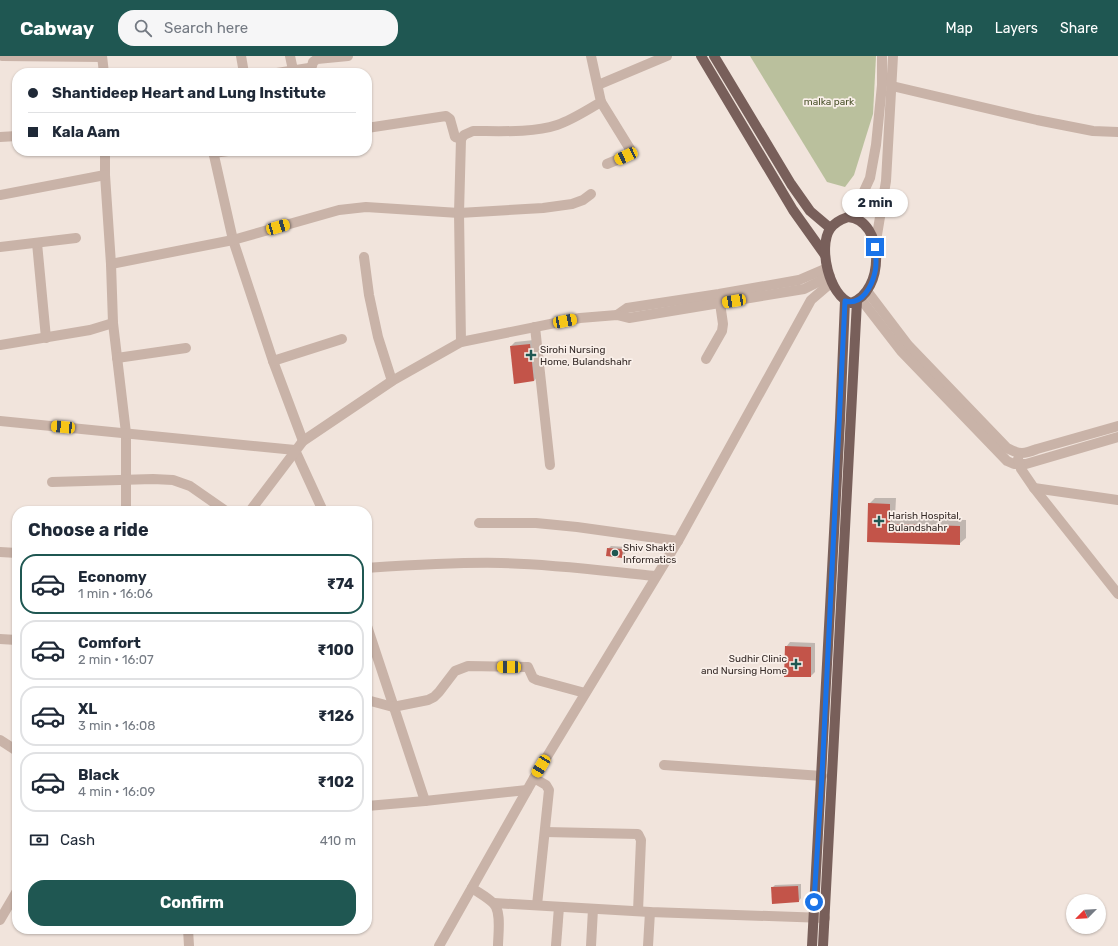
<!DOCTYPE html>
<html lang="en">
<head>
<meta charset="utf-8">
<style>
  :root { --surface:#fff; --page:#f6f6f7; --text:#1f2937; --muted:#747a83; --line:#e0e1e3; --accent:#1f5752 }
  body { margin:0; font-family:Rubik,sans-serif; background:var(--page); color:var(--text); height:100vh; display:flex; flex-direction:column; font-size:15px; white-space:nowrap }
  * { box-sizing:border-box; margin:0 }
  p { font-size:13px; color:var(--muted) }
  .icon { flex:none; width:22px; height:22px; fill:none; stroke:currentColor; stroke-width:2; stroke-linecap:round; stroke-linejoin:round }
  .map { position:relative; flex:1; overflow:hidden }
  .details { position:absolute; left:12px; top:450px; width:360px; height:428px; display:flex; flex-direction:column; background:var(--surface); border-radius:16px; box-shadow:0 1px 3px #0004 }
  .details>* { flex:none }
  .top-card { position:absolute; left:12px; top:12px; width:360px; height:88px; border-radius:16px; box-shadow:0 1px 3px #0004; display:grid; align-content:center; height:88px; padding:0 16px; background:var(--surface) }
  .needle { width:26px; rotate:246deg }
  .tools { position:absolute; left:1066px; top:838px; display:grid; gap:8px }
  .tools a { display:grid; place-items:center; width:40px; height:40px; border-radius:50%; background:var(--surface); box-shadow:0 1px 3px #0004; font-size:20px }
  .end { position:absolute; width:18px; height:18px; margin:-9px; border:5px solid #1a73e8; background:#fff; box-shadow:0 0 0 2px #fff }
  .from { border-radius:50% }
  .bubble { position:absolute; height:28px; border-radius:14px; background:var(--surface); box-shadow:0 1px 3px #0004; font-size:13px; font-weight:700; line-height:28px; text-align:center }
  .car { position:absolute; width:12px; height:24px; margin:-12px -6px; border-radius:5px; box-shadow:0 0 3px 1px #0007; background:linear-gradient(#f5c518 24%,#345 0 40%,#f5c518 0 76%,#345 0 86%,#f5c518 0) }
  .top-card b { display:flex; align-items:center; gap:14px; height:38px; font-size:15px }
  .top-card b+b { border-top:1px solid var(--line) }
  .top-card i { width:10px; height:10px; background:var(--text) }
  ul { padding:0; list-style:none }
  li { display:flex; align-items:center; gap:12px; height:60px; margin:0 8px 6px; padding:0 8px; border:2px solid var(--line); border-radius:16px }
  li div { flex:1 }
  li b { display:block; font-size:15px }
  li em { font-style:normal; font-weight:700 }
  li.current { border-color:var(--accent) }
  li>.icon { width:36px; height:36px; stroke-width:1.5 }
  h2 { padding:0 16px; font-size:18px; line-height:48px }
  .pay { display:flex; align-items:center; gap:10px; height:44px; padding:0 16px; font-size:15px }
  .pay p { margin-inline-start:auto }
  .button { display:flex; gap:8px; margin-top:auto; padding:8px 16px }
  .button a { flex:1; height:46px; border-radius:16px; background:var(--accent); color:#fff; font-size:16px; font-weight:700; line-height:46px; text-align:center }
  header { display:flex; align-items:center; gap:24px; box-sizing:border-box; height:56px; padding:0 20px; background:var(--accent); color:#fff }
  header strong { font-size:19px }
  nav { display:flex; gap:22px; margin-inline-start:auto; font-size:14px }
  .search { width:280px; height:36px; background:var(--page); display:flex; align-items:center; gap:10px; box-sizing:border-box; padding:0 14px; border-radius:16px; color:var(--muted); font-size:15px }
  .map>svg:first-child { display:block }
  .green { fill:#bac09d }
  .shadow { fill:#0003 }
  .building { fill:#c35449 }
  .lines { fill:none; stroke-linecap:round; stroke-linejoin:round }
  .minor { stroke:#c9b3a8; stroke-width:10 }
  .major { stroke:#785f5a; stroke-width:10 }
  .route { stroke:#1a73e8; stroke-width:5 }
  .poi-dot { fill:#1f5752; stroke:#f9efe9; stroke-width:1.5 }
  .labels { text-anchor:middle; stroke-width:3.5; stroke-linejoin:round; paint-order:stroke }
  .park-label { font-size:10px; fill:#4c542d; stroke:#f9efe9 }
  .poi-label { font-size:10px; fill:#362b28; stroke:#f9efe9; text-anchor:start }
</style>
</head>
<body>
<header>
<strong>Cabway</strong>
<div class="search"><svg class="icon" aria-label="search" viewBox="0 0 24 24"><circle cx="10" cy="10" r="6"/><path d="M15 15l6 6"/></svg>Search here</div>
<nav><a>Map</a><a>Layers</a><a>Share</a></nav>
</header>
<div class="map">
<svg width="1118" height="890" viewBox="0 0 1118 890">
  <rect width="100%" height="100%" fill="#f1e4dc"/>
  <path class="green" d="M750,0H876L873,58L854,119L845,131L827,126Z"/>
  <g class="shadow">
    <path d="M534,284L538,320L534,325L511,290L515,286Z"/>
    <path d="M875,442H896L895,462L966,464V482L959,488L868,485L869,448Z"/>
    <path d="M611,490L626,491L625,498L622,501L608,493Z"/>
    <path d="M790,586L815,587V616L811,620L786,591Z"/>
    <path d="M801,828V842L799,845L772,832L775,829Z"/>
  </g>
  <g class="building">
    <path d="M530,288L534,325L514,328L510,290Z"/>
    <path d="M868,447L890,448V468L960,470V489L867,486Z"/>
    <path d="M607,492L623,493L622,502L606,500Z"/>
    <path d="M785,590L811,591V621H784Z"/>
    <path d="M798,830L799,846L772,848L771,831Z"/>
  </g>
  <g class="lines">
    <g class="minor">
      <path d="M2,0L102,1"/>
      <path d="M102,0L104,17"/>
      <path d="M241,0L244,17"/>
      <path d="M290,0L293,14"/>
      <path d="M277,17L309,12L312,10L313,6L317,3L348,0"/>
      <path d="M598,29L667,0"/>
      <path d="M892,30L1037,64L1093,75L1118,76"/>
      <path d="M601,46L630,93L631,96L629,99L607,108"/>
      <path d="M367,72L446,60L450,63L455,81L461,83"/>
      <path d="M0,81L17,80"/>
      <path d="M105,95V119L111,208L113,267L126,377V455"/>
      <path d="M213,95L233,184L273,305L303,385"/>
      <path d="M213,97L228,95"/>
      <path d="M0,139L105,119"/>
      <path d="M848,161L859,146L870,122L876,89L882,29V0"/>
      <path d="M37,187L46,282"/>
      <path d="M0,191L76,182"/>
      <path d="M875,191L886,125L893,0"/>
      <path d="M364,201L369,239L378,281L392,325"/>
      <path d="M111,208L233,184L339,154L366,151L459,157L543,152L572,148L583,144L591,138"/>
      <path d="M867,235L908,289L1007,392C1020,399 1024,398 1037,393L1118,370"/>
      <path d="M860,242L901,295L1007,405L1014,408H1026L1118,381"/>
      <path d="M617,259L627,252L719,238L799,224L827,212"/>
      <path d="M535,271L550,409"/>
      <path d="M461,286L459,157L461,83L464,79L473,75C498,75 533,77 557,69C572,64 587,54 601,46L591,0"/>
      <path d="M0,289L90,274L113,267"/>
      <path d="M117,302L186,292"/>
      <path d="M706,303L722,275L723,268L720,247"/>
      <path d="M273,305L342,283"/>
      <path d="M0,365L295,394L323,455"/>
      <path d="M1018,403L1021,413L1034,432L1118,538"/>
      <path d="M52,426L153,423L173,424L190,430L226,455"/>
      <path d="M1034,432L1118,444"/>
      <path d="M250,455L303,385L392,325L461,286L580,262L617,259L629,262L804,233L830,220"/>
      <path d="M479,467H536L577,471L678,485"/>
      <path d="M0,496L17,497"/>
      <path d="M367,512C412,509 456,506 501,507C553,508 605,515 656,520"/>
      <path d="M367,570L425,745L527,734"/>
      <path d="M0,583L17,584"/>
      <path d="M367,644L393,651L428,644L434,641L439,636L455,615L468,610L528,611L533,622L537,624L585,637"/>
      <path d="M0,684L17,695"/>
      <path d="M664,709L822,720"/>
      <path d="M534,722L546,729L549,734L537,849"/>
      <path d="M367,750L425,745"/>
      <path d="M545,776L638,778L641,784L638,855"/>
      <path d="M472,832C479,837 487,841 493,847C502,854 498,879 498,890"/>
      <path d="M494,847L650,856L825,862"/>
      <path d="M0,864L17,835"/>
      <path d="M188,873L189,890"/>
      <path d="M439,890L534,722L678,485L811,244L832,226"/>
      <path d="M556,890L559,851"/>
      <path d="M591,890L593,853"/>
      <path d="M648,890L650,856"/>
    </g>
    <g class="major">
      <path d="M701,0L793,154L825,199"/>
      <path d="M714,0L791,128L810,155L830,172"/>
      <path d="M848,161C885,164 885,236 851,247C829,240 818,191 830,173C834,167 842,163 848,161Z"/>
      <path d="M812,890L840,364L845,245"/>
      <path d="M823,890L857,245"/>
    </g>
  </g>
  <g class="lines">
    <path class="route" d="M814,846L822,720L845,245C862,250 872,230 875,216C877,208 876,199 875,191"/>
  </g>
  <g class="poi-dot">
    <path d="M529 293h4v4h4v4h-4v4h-4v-4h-4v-4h4z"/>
    <path d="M877 459h4v4h4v4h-4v4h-4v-4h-4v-4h4z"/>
    <circle cx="615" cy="497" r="4"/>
    <path d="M794 602h4v4h4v4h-4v4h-4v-4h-4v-4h4z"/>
  </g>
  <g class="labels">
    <g class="park-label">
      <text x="829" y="49">malka park</text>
    </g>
    <g class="poi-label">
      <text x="540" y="297">Sirohi Nursing<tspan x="540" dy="12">Home, Bulandshahr</tspan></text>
      <text x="888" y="463">Harish Hospital,<tspan x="888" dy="12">Bulandshahr</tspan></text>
      <text x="623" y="495">Shiv Shakti<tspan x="623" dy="12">Informatics</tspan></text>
      <text x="787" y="606" text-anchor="end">Sudhir Clinic<tspan x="787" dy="12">and Nursing Home</tspan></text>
    </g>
  </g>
</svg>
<div class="tools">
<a><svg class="needle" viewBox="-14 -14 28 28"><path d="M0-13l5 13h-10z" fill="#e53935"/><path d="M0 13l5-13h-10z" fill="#747a83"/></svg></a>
</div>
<i class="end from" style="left:814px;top:846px"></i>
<i class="end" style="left:875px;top:191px"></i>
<div class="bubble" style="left:842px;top:133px;width:66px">2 min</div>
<i class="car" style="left:626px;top:100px;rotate:245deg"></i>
<i class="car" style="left:278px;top:171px;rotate:74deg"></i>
<i class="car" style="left:734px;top:245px;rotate:261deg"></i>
<i class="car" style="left:565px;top:265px;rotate:79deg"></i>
<i class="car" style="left:63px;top:371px;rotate:275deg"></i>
<i class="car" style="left:509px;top:611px;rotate:271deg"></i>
<i class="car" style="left:541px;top:710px;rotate:211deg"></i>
<div class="top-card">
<b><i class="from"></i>Shantideep Heart and Lung Institute</b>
<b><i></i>Kala Aam</b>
</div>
<section class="details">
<h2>Choose a ride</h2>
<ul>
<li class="current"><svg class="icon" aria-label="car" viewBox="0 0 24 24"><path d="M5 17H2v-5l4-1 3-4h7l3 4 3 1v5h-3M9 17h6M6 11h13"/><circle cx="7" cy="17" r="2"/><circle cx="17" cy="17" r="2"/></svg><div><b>Economy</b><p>1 min · 16:06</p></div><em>₹74</em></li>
<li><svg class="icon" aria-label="car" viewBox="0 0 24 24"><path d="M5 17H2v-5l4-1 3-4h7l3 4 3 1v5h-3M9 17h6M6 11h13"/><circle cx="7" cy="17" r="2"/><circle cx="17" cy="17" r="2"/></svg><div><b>Comfort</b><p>2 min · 16:07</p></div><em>₹100</em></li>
<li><svg class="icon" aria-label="car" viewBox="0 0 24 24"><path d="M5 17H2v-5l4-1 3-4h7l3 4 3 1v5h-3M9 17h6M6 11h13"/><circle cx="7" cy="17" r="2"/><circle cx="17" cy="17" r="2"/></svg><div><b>XL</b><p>3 min · 16:08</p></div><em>₹126</em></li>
<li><svg class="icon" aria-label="car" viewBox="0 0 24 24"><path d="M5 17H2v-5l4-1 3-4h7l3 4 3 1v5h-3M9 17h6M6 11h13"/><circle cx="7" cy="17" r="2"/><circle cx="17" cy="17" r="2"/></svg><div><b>Black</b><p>4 min · 16:09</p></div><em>₹102</em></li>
</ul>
<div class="pay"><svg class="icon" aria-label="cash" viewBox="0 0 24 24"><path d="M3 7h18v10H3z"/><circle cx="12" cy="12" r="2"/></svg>Cash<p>410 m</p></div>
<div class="button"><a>Confirm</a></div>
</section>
</div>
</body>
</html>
